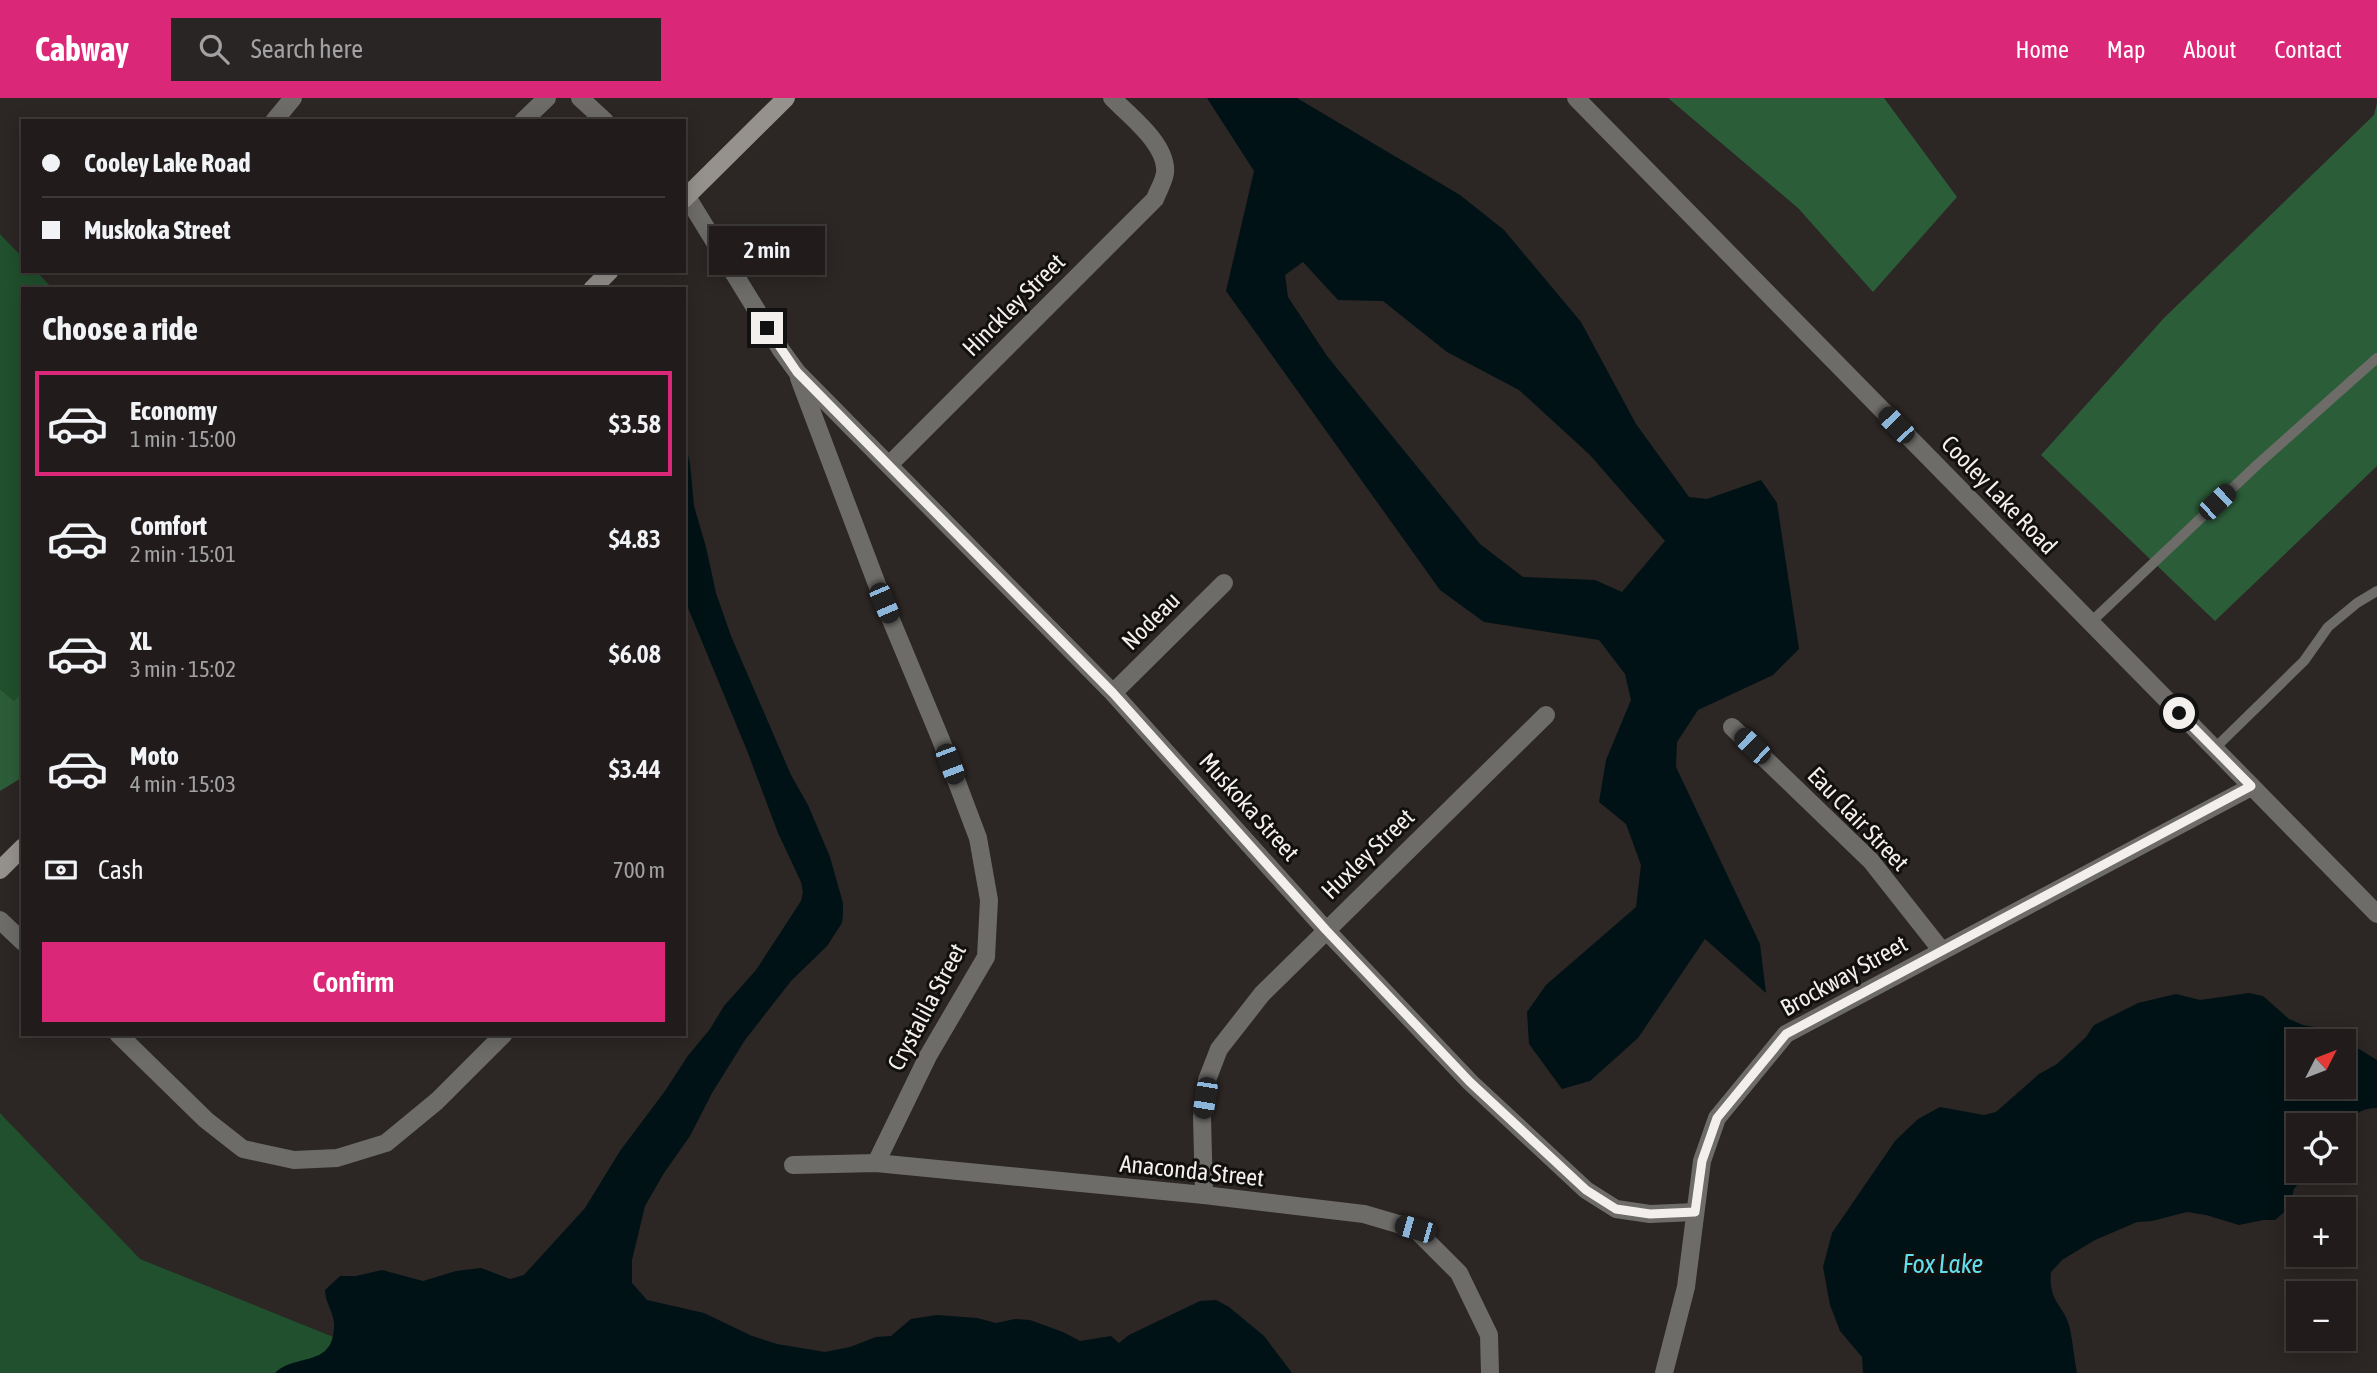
<!DOCTYPE html>
<html lang="en">
<head>
<meta charset="utf-8">
<style>
  :root { --surface:#211c1b; --page:#292524; --text:#f1f3f6; --muted:#a2a1a3; --line:#3e3a3a; --accent:#db2777 }
  body { margin:0; font-family:"Asap Condensed",sans-serif; background:var(--page); color:var(--text); height:100vh; display:flex; flex-direction:column; font-size:26px; white-space:nowrap }
  * { box-sizing:border-box; margin:0 }
  p { font-size:23px; color:var(--muted) }
  .icon { flex:none; width:38px; height:38px; fill:none; stroke:currentColor; stroke-width:2; stroke-linecap:round; stroke-linejoin:round }
  .map { position:relative; flex:1; overflow:hidden }
  .panel { position:absolute; left:21px; top:189px; width:665px; height:749px; display:flex; flex-direction:column; background:var(--surface); border-radius:0px; box-shadow:0 4px 18px #0003,0 0 0 2px var(--line) }
  .panel>* { flex:none }
  .banner { position:absolute; left:21px; top:21px; width:665px; height:154px; border-radius:0px; box-shadow:0 4px 18px #0003,0 0 0 2px var(--line); display:grid; align-content:center; height:154px; padding:0 21px; background:var(--surface) }
  .needle { width:46px; rotate:48deg }
  .tools { position:absolute; left:2286px; top:931px; display:grid; gap:14px }
  .tools a { display:grid; place-items:center; width:70px; height:70px; border-radius:0px; background:var(--surface); box-shadow:0 4px 18px #0003,0 0 0 2px var(--line); font-size:35px }
  .end { position:absolute; width:32px; height:32px; margin:-16px; border:9px solid #f3efed; background:#111; box-shadow:0 0 0 4px #111 }
  .from { border-radius:50% }
  .bubble { position:absolute; height:49px; border-radius:0px; background:var(--surface); box-shadow:0 4px 18px #0003,0 0 0 2px var(--line); font-size:23px; font-weight:600; line-height:49px; text-align:center }
  .car { position:absolute; width:21px; height:42px; margin:-21px -10px; border-radius:9px; box-shadow:0 0 5px 2px #0007; background:linear-gradient(#222 24%,#8ab4d8 0 40%,#222 0 76%,#8ab4d8 0 86%,#222 0) }
  .banner b { display:flex; align-items:center; gap:24px; height:66px; font-size:26px }
  .banner b+b { border-top:2px solid var(--line) }
  .banner i { width:18px; height:18px; background:var(--text) }
  ul { padding:0; list-style:none }
  li { display:flex; align-items:center; gap:21px; height:105px; margin:0 14px 10px; padding:0 7px; border:4px solid transparent; border-radius:0px }
  li div { flex:1 }
  li b { display:block; font-size:26px }
  li em { font-style:normal; font-weight:600 }
  li.current { border-color:var(--accent) }
  li>.icon { width:63px; height:63px; stroke-width:1.5 }
  h2 { padding:0 21px; font-size:32px; line-height:84px }
  .pay { display:flex; align-items:center; gap:18px; height:77px; padding:0 21px; font-size:26px }
  .pay p { margin-inline-start:auto }
  .cta { display:flex; gap:14px; margin-top:auto; padding:14px 21px }
  .cta a { flex:1; height:80px; border-radius:0px; background:var(--accent); color:#fff; font-size:28px; font-weight:600; line-height:80px; text-align:center }
  header { display:flex; align-items:center; gap:42px; box-sizing:border-box; height:98px; padding:0 35px; background:var(--accent); color:#fff }
  header strong { font-size:33px }
  nav { display:flex; gap:38px; margin-inline-start:auto; font-size:24px }
  .search { width:490px; height:63px; background:var(--page); display:flex; align-items:center; gap:18px; box-sizing:border-box; padding:0 24px; border-radius:0px; color:var(--muted); font-size:26px }
  .map>svg:first-child { display:block }
  .green { fill:#20502d }
  .forest { fill:#2c5d39 }
  .water { fill:#001215; fill-rule:evenodd }
  .lines { fill:none; stroke-linecap:round; stroke-linejoin:round }
  .service { stroke:#6d6c69; stroke-width:10 }
  .minor { stroke:#6d6c69; stroke-width:18 }
  .tertiary { stroke:#6d6c69; stroke-width:18 }
  .secondary { stroke:#95928e; stroke-width:18 }
  .route { stroke:#f3efed; stroke-width:9 }
  .labels { text-anchor:middle; stroke-width:6; stroke-linejoin:round; paint-order:stroke }
  .street-label { font-size:24px; fill:#f3efed; stroke:#12100f }
  .water-label { font-size:26px; font-style:italic; fill:#63dfeb; stroke:#12100f }
</style>
</head>
<body>
<header>
<strong>Cabway</strong>
<div class="search"><svg class="icon" aria-label="search" viewBox="0 0 24 24"><circle cx="10" cy="10" r="6"/><path d="M15 15l6 6"/></svg>Search here</div>
<nav><a>Home</a><a>Map</a><a>About</a><a>Contact</a></nav>
</header>
<div class="map">
<svg width="2377" height="1275" viewBox="0 0 2377 1275">
  <rect width="100%" height="100%" fill="#2c2624"/>
  <g class="green">
    <path d="M0,136L23,160V173H36L53,191H23V593L14,603L0,591Z"/>
    <path d="M0,1015L140,1161L398,1265L403,1275H0Z"/>
  </g>
  <g class="forest">
    <path d="M1668,0H1884L1957,99L1873,194L1798,110Z"/>
    <path d="M2377,5V368L2215,523L2041,357L2164,220L2374,17Z"/>
    <path d="M0,591L14,603L23,593V679L0,693Z"/>
  </g>
  <g class="water">
    <path d="M1207,0H1297L1460,97L1504,132L1581,224L1636,326L1689,399L1707,401L1761,382L1777,405L1799,551L1773,577L1698,612L1677,644L1676,669L1760,846L1766,895L1705,841L1638,940L1590,983L1562,991L1529,946L1527,914L1546,887L1636,809L1641,767L1626,726L1599,704L1606,662L1631,602L1625,576L1599,542L1484,524L1440,492L1226,193L1254,73ZM1303,164L1338,202L1383,203L1447,254L1519,292L1590,357L1665,443L1622,494L1595,482L1523,479L1480,446L1327,258L1288,199L1285,177Z"/>
    <path d="M684,340L690,366L694,408L706,449L716,495L731,538L791,677L808,707L830,759L843,805V817L842,825L827,848L791,883L745,942L712,995L690,1038L664,1075L645,1108L632,1162V1185L647,1202L704,1215L752,1238L777,1246L825,1254L850,1249L876,1239L891,1238L911,1221L937,1217L977,1220L996,1225L1015,1221L1030,1222L1063,1234L1080,1243L1111,1238L1119,1245L1129,1237L1200,1203L1216,1202L1229,1209L1264,1238L1292,1275H275C297,1254 335,1271 334,1225C333,1213 325,1204 325,1192L340,1178H356L382,1172L423,1183L456,1173L481,1170L510,1181L524,1177L585,1110L620,1053L665,993L687,959L710,931L724,908L756,872L801,803L803,794L801,784L778,735L748,655L684,500Z"/>
    <path d="M2249,895L2263,898L2289,921L2303,927L2326,931L2377,962V1010C2353,1010 2350,1024 2343,1042V1027H2298V1073H2308L2294,1091L2290,1109L2275,1122H2263L2239,1127L2206,1117L2187,1114L2152,1123L2137,1124L2095,1142L2062,1162L2051,1174C2048,1206 2065,1207 2070,1231C2073,1246 2074,1260 2077,1275H1863L1862,1259L1840,1233L1830,1207L1823,1169L1832,1135L1895,1043L1918,1021L1940,1009L1984,1017L1996,1014L2039,976L2057,966L2086,939L2094,927L2138,905L2176,896L2200,902ZM2298,943H2343V989H2298Z"/>
  </g>
  <g class="lines">
    <g class="service">
      <path d="M2090,525L2258,366L2377,260"/>
      <path d="M2214,651L2304,563L2328,529L2357,505L2377,493"/>
    </g>
    <g class="minor">
      <path d="M580,0L605,23"/>
      <path d="M274,23L293,0"/>
      <path d="M523,23L547,0"/>
      <path d="M684,94L781,252L797,274L1113,595L1326,832L1470,984L1586,1092L1616,1111L1650,1116L1695,1114"/>
      <path d="M799,280L884,505L941,642L978,740L989,802L986,859L928,958L876,1065"/>
      <path d="M889,367L1155,101C1158,93 1164,83 1165,75C1168,47 1130,18 1112,0"/>
      <path d="M1113,595L1224,485"/>
      <path d="M1732,629L1871,763L1942,853"/>
      <path d="M0,822L23,844"/>
      <path d="M118,936L206,1022L243,1051L294,1062L337,1060L386,1045L437,1003L504,936"/>
      <path d="M793,1067L876,1065L1204,1097L1364,1116L1415,1131L1459,1175L1489,1237L1490,1275"/>
      <path d="M1204,1097L1202,1019L1207,982L1219,951L1262,896L1546,617"/>
      <path d="M1664,1275L1686,1189L1702,1063L1717,1020L1786,936L2251,689"/>
    </g>
    <path class="tertiary" d="M1576,0L2377,816"/>
    <g class="secondary">
      <path d="M684,101L786,0"/>
      <path d="M592,191L610,173"/>
      <path d="M0,772L23,749"/>
    </g>
  </g>
  <g class="lines">
    <path class="route" d="M767,230L797,274L1113,595L1326,832L1470,984L1586,1092L1616,1111L1650,1116L1695,1114L1702,1063L1717,1020L1786,936L2251,688L2179,615"/>
  </g>
  <g class="labels">
    <g class="street-label">
      <text transform="translate(1014 207) rotate(-45)" y="8">Hinckley Street</text>
      <text transform="translate(1999 397) rotate(46)" y="8">Cooley Lake Road</text>
      <text transform="translate(1151 523) rotate(-45)" y="8">Nodeau</text>
      <text transform="translate(1249 709) rotate(48)" y="8">Muskoka Street</text>
      <text transform="translate(1858 721) rotate(46)" y="8">Eau Clair Street</text>
      <text transform="translate(1368 756) rotate(-44)" y="8">Huxley Street</text>
      <text transform="translate(1844 878) rotate(-29)" y="8">Brockway Street</text>
      <text transform="translate(927 909) rotate(-62)" y="8">Crystalila Street</text>
      <text transform="translate(1192 1073) rotate(6)" y="8">Anaconda Street</text>
    </g>
    <g class="water-label">
      <text x="1943" y="1175">Fox Lake</text>
    </g>
  </g>
</svg>
<div class="tools">
<a><svg class="needle" viewBox="-14 -14 28 28"><path d="M0-13l5 13h-10z" fill="#e53935"/><path d="M0 13l5-13h-10z" fill="#a2a1a3"/></svg></a>
<a><svg class="icon" aria-label="locate" viewBox="0 0 24 24"><circle cx="12" cy="12" r="6"/><path d="M12 2v4M12 18v4M2 12h4M18 12h4"/></svg></a>
<a>+</a>
<a>−</a>
</div>
<i class="end from" style="left:2179px;top:615px"></i>
<i class="end" style="left:767px;top:230px"></i>
<div class="bubble" style="left:709px;top:128px;width:116px">2 min</div>
<i class="car" style="left:1896px;top:327px;rotate:316deg"></i>
<i class="car" style="left:2217px;top:404px;rotate:47deg"></i>
<i class="car" style="left:884px;top:505px;rotate:157deg"></i>
<i class="car" style="left:1752px;top:648px;rotate:314deg"></i>
<i class="car" style="left:950px;top:666px;rotate:159deg"></i>
<i class="car" style="left:1205px;top:1000px;rotate:189deg"></i>
<i class="car" style="left:1415px;top:1131px;rotate:286deg"></i>
<div class="banner">
<b><i class="from"></i>Cooley Lake Road</b>
<b><i></i>Muskoka Street</b>
</div>
<section class="panel">
<h2>Choose a ride</h2>
<ul>
<li class="current"><svg class="icon" aria-label="car" viewBox="0 0 24 24"><path d="M5 17H2v-5l4-1 3-4h7l3 4 3 1v5h-3M9 17h6M6 11h13"/><circle cx="7" cy="17" r="2"/><circle cx="17" cy="17" r="2"/></svg><div><b>Economy</b><p>1 min · 15:00</p></div><em>$3.58</em></li>
<li><svg class="icon" aria-label="car" viewBox="0 0 24 24"><path d="M5 17H2v-5l4-1 3-4h7l3 4 3 1v5h-3M9 17h6M6 11h13"/><circle cx="7" cy="17" r="2"/><circle cx="17" cy="17" r="2"/></svg><div><b>Comfort</b><p>2 min · 15:01</p></div><em>$4.83</em></li>
<li><svg class="icon" aria-label="car" viewBox="0 0 24 24"><path d="M5 17H2v-5l4-1 3-4h7l3 4 3 1v5h-3M9 17h6M6 11h13"/><circle cx="7" cy="17" r="2"/><circle cx="17" cy="17" r="2"/></svg><div><b>XL</b><p>3 min · 15:02</p></div><em>$6.08</em></li>
<li><svg class="icon" aria-label="car" viewBox="0 0 24 24"><path d="M5 17H2v-5l4-1 3-4h7l3 4 3 1v5h-3M9 17h6M6 11h13"/><circle cx="7" cy="17" r="2"/><circle cx="17" cy="17" r="2"/></svg><div><b>Moto</b><p>4 min · 15:03</p></div><em>$3.44</em></li>
</ul>
<div class="pay"><svg class="icon" aria-label="cash" viewBox="0 0 24 24"><path d="M3 7h18v10H3z"/><circle cx="12" cy="12" r="2"/></svg>Cash<p>700 m</p></div>
<div class="cta"><a>Confirm</a></div>
</section>
</div>
</body>
</html>
